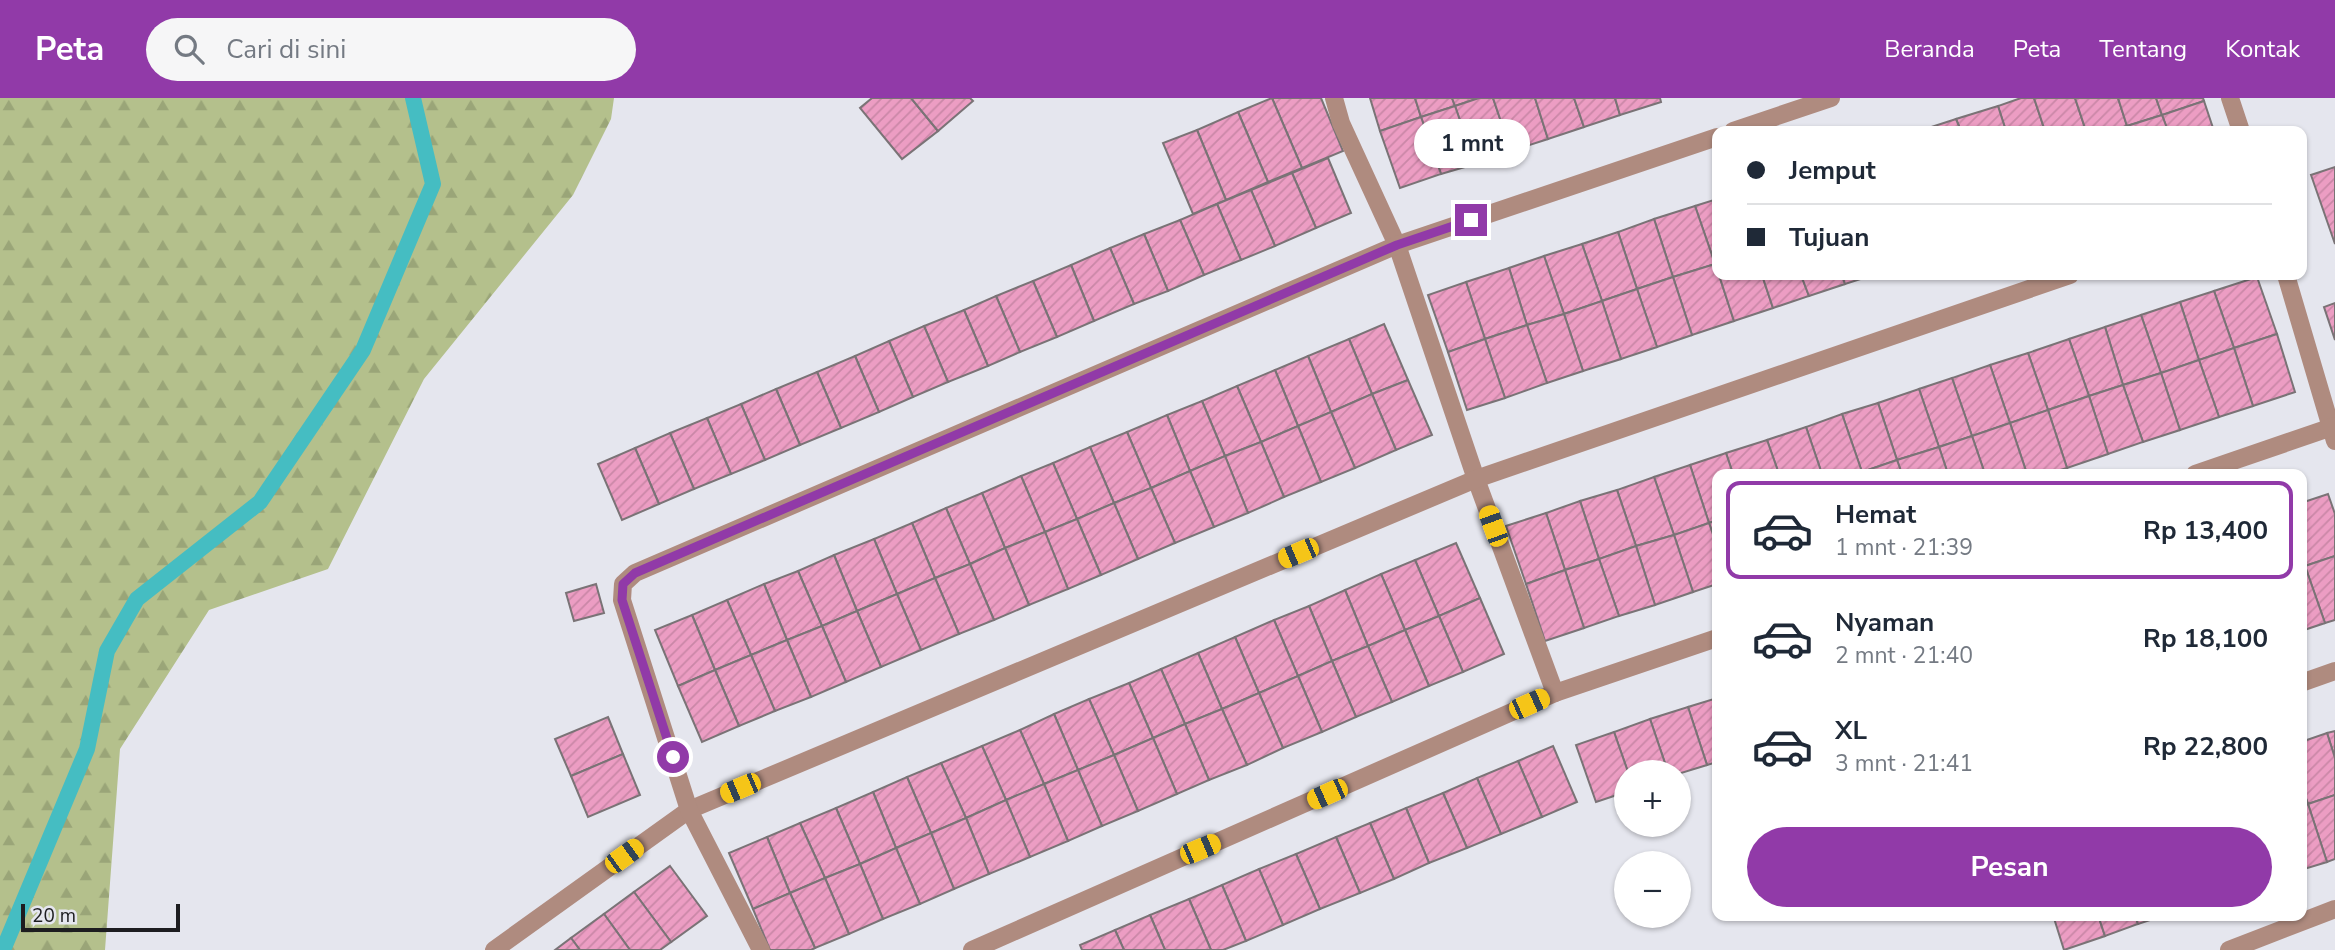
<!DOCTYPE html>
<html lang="id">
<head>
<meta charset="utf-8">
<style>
  :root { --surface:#fff; --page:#f6f6f7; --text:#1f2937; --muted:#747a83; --line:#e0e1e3; --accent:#913aa8 }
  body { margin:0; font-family:"Nunito Sans",sans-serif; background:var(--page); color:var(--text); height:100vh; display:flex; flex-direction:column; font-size:26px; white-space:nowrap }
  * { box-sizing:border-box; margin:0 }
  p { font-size:23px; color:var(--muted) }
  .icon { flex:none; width:38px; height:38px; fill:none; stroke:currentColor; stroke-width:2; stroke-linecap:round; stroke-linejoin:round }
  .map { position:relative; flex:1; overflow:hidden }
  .drawer { position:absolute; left:1712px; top:371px; width:595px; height:452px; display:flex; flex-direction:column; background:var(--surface); border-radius:14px; box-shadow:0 2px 5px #0004 }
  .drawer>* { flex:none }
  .banner { position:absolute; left:1712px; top:28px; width:595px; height:154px; border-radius:14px; box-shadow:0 2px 5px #0004; display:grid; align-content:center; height:154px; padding:0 35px; background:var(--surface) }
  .controls { position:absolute; left:1614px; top:662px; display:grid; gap:14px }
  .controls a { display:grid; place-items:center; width:77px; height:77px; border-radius:50%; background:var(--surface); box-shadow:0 2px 5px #0004; font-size:35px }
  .scale { position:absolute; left:21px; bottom:18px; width:159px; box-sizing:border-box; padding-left:7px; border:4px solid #1d1d20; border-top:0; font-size:19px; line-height:24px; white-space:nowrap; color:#1d1d20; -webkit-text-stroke:5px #e5e6ee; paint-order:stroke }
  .end { position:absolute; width:32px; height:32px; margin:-16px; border:9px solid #913aa8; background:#fff; box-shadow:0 0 0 4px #fff }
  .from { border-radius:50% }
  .bubble { position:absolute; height:49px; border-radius:24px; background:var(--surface); box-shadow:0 2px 5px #0004; font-size:23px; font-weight:700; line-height:49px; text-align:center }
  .car { position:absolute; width:21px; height:42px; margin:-21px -10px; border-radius:9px; box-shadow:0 0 5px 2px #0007; background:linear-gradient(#f5c518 24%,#345 0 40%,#f5c518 0 76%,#345 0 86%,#f5c518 0) }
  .banner b { display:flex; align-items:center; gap:24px; height:66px; font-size:26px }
  .banner b+b { border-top:2px solid var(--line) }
  .banner i { width:18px; height:18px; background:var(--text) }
  ul { padding:12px 0 0; list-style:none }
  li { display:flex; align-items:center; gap:21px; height:98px; margin:0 14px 10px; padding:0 21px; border:4px solid transparent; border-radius:14px }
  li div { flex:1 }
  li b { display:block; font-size:26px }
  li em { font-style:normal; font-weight:700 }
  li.selected { border-color:var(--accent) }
  li>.icon { width:63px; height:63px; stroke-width:1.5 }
  .button { display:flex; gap:14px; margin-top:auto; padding:14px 35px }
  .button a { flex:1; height:80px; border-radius:42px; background:var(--accent); color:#fff; font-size:28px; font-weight:700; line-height:80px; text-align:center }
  header { display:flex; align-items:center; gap:42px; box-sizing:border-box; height:98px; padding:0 35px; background:var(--accent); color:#fff }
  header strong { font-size:33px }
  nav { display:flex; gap:38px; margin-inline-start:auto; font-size:24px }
  .search { width:490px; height:63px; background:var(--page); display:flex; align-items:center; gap:18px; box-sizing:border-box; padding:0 24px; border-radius:38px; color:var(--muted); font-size:26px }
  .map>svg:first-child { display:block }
  .forest { fill:url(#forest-firs) }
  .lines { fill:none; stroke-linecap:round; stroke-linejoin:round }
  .stream { stroke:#45bdc2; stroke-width:16 }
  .building { fill:url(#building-hatch); stroke:#7a7376; stroke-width:2 }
  .minor { stroke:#af8b7f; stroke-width:18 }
  .route { stroke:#913aa8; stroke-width:9 }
</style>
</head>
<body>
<header>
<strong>Peta</strong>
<div class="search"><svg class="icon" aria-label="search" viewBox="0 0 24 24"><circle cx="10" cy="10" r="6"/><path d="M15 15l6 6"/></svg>Cari di sini</div>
<nav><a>Beranda</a><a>Peta</a><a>Tentang</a><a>Kontak</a></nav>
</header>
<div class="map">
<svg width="2335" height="852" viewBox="0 0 2335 852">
  <defs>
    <pattern id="forest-firs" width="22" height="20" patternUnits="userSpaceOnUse" patternTransform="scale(1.75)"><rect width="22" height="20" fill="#b4c08c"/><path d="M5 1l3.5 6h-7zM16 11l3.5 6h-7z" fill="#9aa578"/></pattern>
    <pattern id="building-hatch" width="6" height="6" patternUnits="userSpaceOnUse" patternTransform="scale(1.75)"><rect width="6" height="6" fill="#ec9dc3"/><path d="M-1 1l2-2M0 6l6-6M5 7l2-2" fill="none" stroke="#ca87a7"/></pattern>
  </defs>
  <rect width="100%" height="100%" fill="#e5e6ee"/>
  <path class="forest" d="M0,0H614L611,21L573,97L424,281L328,471L209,512L120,651L105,852H0Z"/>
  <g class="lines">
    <path class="stream" d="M3,852L87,651L107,553L137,501L260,404L363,252L433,86L413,0"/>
  </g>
  <g class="building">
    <path d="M872,0H911L938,33L902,61L860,10Z"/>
    <path d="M911,0H970L973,3L938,33Z"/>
    <path d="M1272,0H1321L1343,53L1302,70Z"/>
    <path d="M1272,0L1302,70L1268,84L1238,14Z"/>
    <path d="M1370,0H1415L1421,19L1380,33Z"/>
    <path d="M1415,0H1452L1455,8L1421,19Z"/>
    <path d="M1452,0H1479L1455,8Z"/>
    <path d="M1479,0H1493L1511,53L1475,66L1455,8Z"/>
    <path d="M1493,0H1535L1548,41L1511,53Z"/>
    <path d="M1535,0H1574L1584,29L1548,41Z"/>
    <path d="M1574,0H1615L1620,17L1584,29Z"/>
    <path d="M1615,0H1660L1661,4L1620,17Z"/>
    <path d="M2021,0H2034L2045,33H2006L1998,8Z"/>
    <path d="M2034,0H2075L2086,33H2045Z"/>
    <path d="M2075,0H2118L2127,28L2111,33H2086Z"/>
    <path d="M2118,0H2156L2162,17L2127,28Z"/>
    <path d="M2156,0H2203L2204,3L2162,17Z"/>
    <path d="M2204,3L2214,33H2168L2162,17Z"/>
    <path d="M1455,8L1475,66L1441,76L1421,19Z"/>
    <path d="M1998,8L2006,33H1961L1956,21Z"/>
    <path d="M1238,14L1268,84L1226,102L1197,32Z"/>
    <path d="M2162,17L2168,33H2129L2127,28Z"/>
    <path d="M1421,19L1441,76L1400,90L1380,33Z"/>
    <path d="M1956,21L1961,33H1919Z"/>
    <path d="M2127,28L2129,33H2111Z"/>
    <path d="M1197,32L1226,102L1193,116L1163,45Z"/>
    <path d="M1328,60L1351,115L1316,130L1292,75Z"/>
    <path d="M2335,69V146L2311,77Z"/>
    <path d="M1292,75L1316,130L1275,148L1251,92Z"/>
    <path d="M1251,92L1275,148L1241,162L1217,106Z"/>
    <path d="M1717,101V165L1715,166L1695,108Z"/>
    <path d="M1217,106L1241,162L1204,177L1180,122Z"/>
    <path d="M1695,108L1715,166L1673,179L1654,121Z"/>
    <path d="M1654,121L1673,179L1637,191L1618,134Z"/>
    <path d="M1180,122L1204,177L1168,193L1144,136Z"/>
    <path d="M1618,134L1637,191L1602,203L1582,146Z"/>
    <path d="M1144,136L1168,193L1134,206L1110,150Z"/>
    <path d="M1582,146L1602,203L1564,216L1544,158Z"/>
    <path d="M1110,150L1134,206L1094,223L1071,167Z"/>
    <path d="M1544,158L1564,216L1527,227L1509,170Z"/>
    <path d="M1715,166L1717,177H1719L1734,223L1692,237L1673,179Z"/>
    <path d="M1071,167L1094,223L1057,239L1033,183Z"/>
    <path d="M1509,170L1527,227L1485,241L1466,184Z"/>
    <path d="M1719,177H1762L1773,210L1734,223Z"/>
    <path d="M1762,177H1801L1809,198L1773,210Z"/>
    <path d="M1801,177H1842L1845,186L1809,198Z"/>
    <path d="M1842,177H1873L1845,186Z"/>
    <path d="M1673,179L1692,237L1657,249L1637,191Z"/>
    <path d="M2257,179L2277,236L2234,250L2214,193Z"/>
    <path d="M1033,183L1057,239L1020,254L996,198Z"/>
    <path d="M1466,184L1485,241L1448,254L1428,197Z"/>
    <path d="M1637,191L1657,249L1621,261L1602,203Z"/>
    <path d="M2214,193L2234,250L2199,262L2180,204Z"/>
    <path d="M996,198L1020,254L988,268L964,212Z"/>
    <path d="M1602,203L1621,261L1583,273L1564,216Z"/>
    <path d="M2180,204L2199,262L2161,275L2141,217Z"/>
    <path d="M2335,205V242L2324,209Z"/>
    <path d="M964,212L988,268L948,284L924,228Z"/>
    <path d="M1564,216L1583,273L1547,285L1527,227Z"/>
    <path d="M2141,217L2161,275L2123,287L2105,229Z"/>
    <path d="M1384,226L1408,282L1372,296L1349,241Z"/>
    <path d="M1527,227L1547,285L1505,300L1485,241Z"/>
    <path d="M924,228L948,284L913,299L889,243Z"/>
    <path d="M2105,229L2123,287L2089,298L2069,241Z"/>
    <path d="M2277,236L2295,294L2253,308L2234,250Z"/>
    <path d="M1349,241L1372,296L1331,314L1308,258Z"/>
    <path d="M1485,241L1505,300L1467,312L1448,254Z"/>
    <path d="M2069,241L2089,298L2048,312L2028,255Z"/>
    <path d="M889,243L913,299L879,314L855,258Z"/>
    <path d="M2234,250L2253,308L2219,319L2199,262Z"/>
    <path d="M2028,255L2048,312L2010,325L1990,267Z"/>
    <path d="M855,258L879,314L841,330L817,274Z"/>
    <path d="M1308,258L1331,314L1298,328L1275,272Z"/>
    <path d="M2199,262L2219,319L2180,332L2161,275Z"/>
    <path d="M1990,267L2010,325L1972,338L1952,280Z"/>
    <path d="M1275,272L1298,328L1261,344L1237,288Z"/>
    <path d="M817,274L841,330L800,347L776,291Z"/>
    <path d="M2161,275L2180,332L2143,344L2123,287Z"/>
    <path d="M1952,280L1972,338L1939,349L1919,291Z"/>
    <path d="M1408,282L1432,337L1396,352L1372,296Z"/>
    <path d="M2123,287L2143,344L2108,356L2089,298Z"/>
    <path d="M1237,288L1261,344L1225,358L1202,303Z"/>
    <path d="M776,291L800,347L765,362L741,306Z"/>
    <path d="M1919,291L1939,349L1897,362L1878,305Z"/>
    <path d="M1372,296L1396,352L1355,370L1331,314Z"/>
    <path d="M2089,298L2108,356L2067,370L2048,312Z"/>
    <path d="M1202,303L1225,358L1190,373L1167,317Z"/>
    <path d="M1878,305L1897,362L1862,374L1842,316Z"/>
    <path d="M741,306L765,362L731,376L707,320Z"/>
    <path d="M2048,312L2067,370L2047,376H2027L2010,325Z"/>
    <path d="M1331,314L1355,370L1321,384L1298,328Z"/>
    <path d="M1842,316L1862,374L1854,376H1822L1806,329Z"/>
    <path d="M1167,317L1190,373L1151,390L1127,334Z"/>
    <path d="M707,320L731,376L694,391L670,335Z"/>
    <path d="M2010,325L2027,376H1985L1972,338Z"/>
    <path d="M1298,328L1321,384L1284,399L1261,344Z"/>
    <path d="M1806,329L1822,376H1779L1767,342Z"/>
    <path d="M1127,334L1151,390L1114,405L1090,349Z"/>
    <path d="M670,335L694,391L659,406L635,350Z"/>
    <path d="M1972,338L1985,376H1948L1939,349Z"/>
    <path d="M1767,342L1779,376H1733L1726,355Z"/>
    <path d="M1261,344L1284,399L1248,415L1225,358Z"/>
    <path d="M1090,349L1114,405L1077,421L1053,365Z"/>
    <path d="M1939,349L1948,376H1902L1897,362Z"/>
    <path d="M635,350L659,406L622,422L598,366Z"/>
    <path d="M1726,355L1733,376H1717V422L1709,425L1690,367Z"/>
    <path d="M1225,358L1248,415L1214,429L1190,373Z"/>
    <path d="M1897,362L1902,376H1863L1862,374Z"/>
    <path d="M1053,365L1077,421L1045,434L1021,378Z"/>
    <path d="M1690,367L1709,425L1674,437L1654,379Z"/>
    <path d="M1190,373L1214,429L1175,445L1151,390Z"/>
    <path d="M1021,378L1045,434L1005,450L982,395Z"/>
    <path d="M1654,379L1674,437L1636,448L1617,392Z"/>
    <path d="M1151,390L1175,445L1138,461L1114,405Z"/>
    <path d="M1617,392L1636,448L1599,461L1580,403Z"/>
    <path d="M982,395L1005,450L970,466L946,410Z"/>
    <path d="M2328,396L2335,416V458L2305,468L2301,457V405Z"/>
    <path d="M1580,403L1599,461L1565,472L1546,415Z"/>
    <path d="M1114,405L1138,461L1101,477L1077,421Z"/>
    <path d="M946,410L970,466L935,480L912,425Z"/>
    <path d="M1546,415L1565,472L1526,486L1506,428Z"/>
    <path d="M1077,421L1101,477L1068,491L1045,434Z"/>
    <path d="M1717,422V448L1709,425Z"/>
    <path d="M912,425L935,480L897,496L874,441Z"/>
    <path d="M1709,425L1717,448V486L1693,494L1674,437Z"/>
    <path d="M1045,434L1068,491L1029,507L1005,450Z"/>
    <path d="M1674,437L1693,494L1655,507L1636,448Z"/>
    <path d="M874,441L897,496L857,513L834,457Z"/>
    <path d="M1456,445L1480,500L1439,518L1415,462Z"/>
    <path d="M1636,448L1655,507L1619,518L1599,461Z"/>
    <path d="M1005,450L1029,507L994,522L970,466Z"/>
    <path d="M834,457L857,513L822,528L798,473Z"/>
    <path d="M2335,458V522L2325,525L2305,468Z"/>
    <path d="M1599,461L1619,518L1584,530L1565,472Z"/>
    <path d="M1415,462L1439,518L1405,532L1381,476Z"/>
    <path d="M970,466L994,522L959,536L935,480Z"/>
    <path d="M2305,468L2325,525L2301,533V469Z"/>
    <path d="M1565,472L1584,530L1545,543L1526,486Z"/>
    <path d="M798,473L822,528L787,542L764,486Z"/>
    <path d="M1381,476L1405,532L1368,548L1345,492Z"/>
    <path d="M935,480L959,536L921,552L897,496Z"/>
    <path d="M596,486L604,515L574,523L566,495Z"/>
    <path d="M764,486L787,542L751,557L727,502Z"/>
    <path d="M1345,492L1368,548L1332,563L1309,508Z"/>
    <path d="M897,496L921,552L881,569L857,513Z"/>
    <path d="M1480,500L1504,556L1463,574L1439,518Z"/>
    <path d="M727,502L751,557L715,572L692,517Z"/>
    <path d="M1309,508L1332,563L1298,578L1274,522Z"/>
    <path d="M857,513L881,569L846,584L822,528Z"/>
    <path d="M692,517L715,572L678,588L655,532Z"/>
    <path d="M1439,518L1463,574L1429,588L1405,532Z"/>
    <path d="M1274,522L1298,578L1259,595L1235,539Z"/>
    <path d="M822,528L846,584L811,599L787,542Z"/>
    <path d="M1405,532L1429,588L1392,604L1368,548Z"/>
    <path d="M1235,539L1259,595L1222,611L1198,555Z"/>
    <path d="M787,542L811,599L775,613L751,557Z"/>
    <path d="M1368,548L1392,604L1356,619L1332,563Z"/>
    <path d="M1198,555L1222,611L1185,626L1161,571Z"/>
    <path d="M751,557L775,613L739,628L715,572Z"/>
    <path d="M1332,563L1356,619L1322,634L1298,578Z"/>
    <path d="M1161,571L1185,626L1153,640L1129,585Z"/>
    <path d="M715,572L739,628L702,644L678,588Z"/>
    <path d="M1298,578L1322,634L1283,650L1259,595Z"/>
    <path d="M1129,585L1153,640L1114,657L1089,601Z"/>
    <path d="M1259,595L1283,650L1247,667L1222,611Z"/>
    <path d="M1717,600V664L1707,667L1688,609Z"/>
    <path d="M1089,601L1114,657L1078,672L1054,616Z"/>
    <path d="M1688,609L1707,667L1678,676V674H1668L1650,621Z"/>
    <path d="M1222,611L1247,667L1209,682L1185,626Z"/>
    <path d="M1054,616L1078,672L1044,686L1020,632Z"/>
    <path d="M608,619L623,656L571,678L555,641Z"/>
    <path d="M1650,621L1668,674H1628L1614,634Z"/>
    <path d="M1185,626L1209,682L1177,696L1153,640Z"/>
    <path d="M1020,632L1044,686L1006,702L982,648Z"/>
    <path d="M2335,633V660L2327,635Z"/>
    <path d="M1614,634L1628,674H1626V694L1596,704L1576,647Z"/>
    <path d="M2327,635L2335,660V697L2308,706L2301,686V644Z"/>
    <path d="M1153,640L1177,696L1138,713L1114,657Z"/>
    <path d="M982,648L1006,702L966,720L941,665Z"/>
    <path d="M1553,648L1577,704L1542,719L1518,663Z"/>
    <path d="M623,656L640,697L588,719L571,678Z"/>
    <path d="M1114,657L1138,713L1102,728L1078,672Z"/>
    <path d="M1518,663L1542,719L1501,736L1477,680Z"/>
    <path d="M941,665L966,720L931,735L907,679Z"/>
    <path d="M1078,672L1102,728L1068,743L1044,686Z"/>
    <path d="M907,679L931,735L896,750L873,694Z"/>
    <path d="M1477,680L1501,736L1467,750L1443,695Z"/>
    <path d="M1044,686L1068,743L1030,759L1006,702Z"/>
    <path d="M2301,686L2308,706L2301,708Z"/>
    <path d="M873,694L896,750L860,766L836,710Z"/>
    <path d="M1443,695L1467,750L1429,765L1406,710Z"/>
    <path d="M2335,697V761L2327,764L2308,706Z"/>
    <path d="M1006,702L1030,759L989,776L966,720Z"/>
    <path d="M2308,706L2327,764L2301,772V708Z"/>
    <path d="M836,710L860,766L825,780L800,725Z"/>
    <path d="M1406,710L1429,765L1394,781L1370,725Z"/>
    <path d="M966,720L989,776L954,791L931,735Z"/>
    <path d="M800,725L825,780L790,795L767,739Z"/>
    <path d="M1370,725L1394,781L1360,795L1336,739Z"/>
    <path d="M931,735L954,791L920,806L896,750Z"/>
    <path d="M767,739L790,795L753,811L729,755Z"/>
    <path d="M1336,739L1360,795L1320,811L1296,756Z"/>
    <path d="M896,750L920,806L883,821L860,766Z"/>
    <path d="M1296,756L1320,811L1283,827L1259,771Z"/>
    <path d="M860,766L883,821L849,836L825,780Z"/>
    <path d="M670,768L707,818L671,844L634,794Z"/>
    <path d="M1259,771L1283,827L1246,843L1222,787Z"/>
    <path d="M825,780L849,836L815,850L790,795Z"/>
    <path d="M1222,787L1246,843L1223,852H1211L1189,801Z"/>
    <path d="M634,794L671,844L660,852H630L604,816Z"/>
    <path d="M790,795L815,850L811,852H770L753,811Z"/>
    <path d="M1189,801L1211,852H1165L1150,817Z"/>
    <path d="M604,816L630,852H580L571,840Z"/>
    <path d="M1150,817L1165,852H1124L1115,832Z"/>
    <path d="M2053,817H2098L2105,838L2064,852Z"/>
    <path d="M2098,817H2135L2138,826L2105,838Z"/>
    <path d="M2135,817H2165L2138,826Z"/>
    <path d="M1115,832L1124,852H1082L1080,847Z"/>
    <path d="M571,840L580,852H555Z"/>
  </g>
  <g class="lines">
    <g class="minor">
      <path d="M1334,0L1341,25L1397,147L1476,381L1555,595"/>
      <path d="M2230,0L2241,33"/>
      <path d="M1733,33L1831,0"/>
      <path d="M2286,177L2335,343"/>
      <path d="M2195,376L2335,328"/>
      <path d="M2301,585L2335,573"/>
      <path d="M494,852L689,712L1476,381L2070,177"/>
      <path d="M761,852L689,712L622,502L623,486L635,475L1397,147L1717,39"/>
      <path d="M972,852L1555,595L1717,540"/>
      <path d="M2229,852L2335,811"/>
    </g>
  </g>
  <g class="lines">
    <path class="route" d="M673,659L622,502L623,486L635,475L1397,147L1471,122"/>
  </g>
</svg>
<div class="controls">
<a>+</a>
<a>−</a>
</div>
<div class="scale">20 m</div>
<i class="end from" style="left:673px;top:659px"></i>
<i class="end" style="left:1471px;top:122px"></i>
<div class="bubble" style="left:1414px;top:21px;width:116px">1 mnt</div>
<i class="car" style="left:1493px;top:428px;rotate:340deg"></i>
<i class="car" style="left:1298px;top:455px;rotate:247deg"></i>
<i class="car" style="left:1529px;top:606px;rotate:66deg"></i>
<i class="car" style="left:740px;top:690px;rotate:247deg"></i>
<i class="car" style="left:1327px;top:696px;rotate:246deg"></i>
<i class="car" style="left:1200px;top:751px;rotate:67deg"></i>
<i class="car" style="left:624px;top:758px;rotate:54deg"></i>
<div class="banner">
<b><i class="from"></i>Jemput</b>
<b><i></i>Tujuan</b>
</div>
<section class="drawer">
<ul>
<li class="selected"><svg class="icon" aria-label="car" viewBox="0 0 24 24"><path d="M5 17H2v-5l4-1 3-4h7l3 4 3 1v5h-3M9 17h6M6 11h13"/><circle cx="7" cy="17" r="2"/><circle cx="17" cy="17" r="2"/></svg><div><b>Hemat</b><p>1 mnt · 21:39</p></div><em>Rp 13,400</em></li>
<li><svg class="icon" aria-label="car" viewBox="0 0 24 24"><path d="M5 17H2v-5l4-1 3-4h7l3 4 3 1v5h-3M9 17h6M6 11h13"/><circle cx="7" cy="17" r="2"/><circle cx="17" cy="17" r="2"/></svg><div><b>Nyaman</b><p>2 mnt · 21:40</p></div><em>Rp 18,100</em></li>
<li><svg class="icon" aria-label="car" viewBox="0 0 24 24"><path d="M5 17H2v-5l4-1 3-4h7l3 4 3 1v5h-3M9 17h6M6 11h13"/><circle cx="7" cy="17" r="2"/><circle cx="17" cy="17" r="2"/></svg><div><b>XL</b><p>3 mnt · 21:41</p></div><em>Rp 22,800</em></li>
</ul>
<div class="button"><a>Pesan</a></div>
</section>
</div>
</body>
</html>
